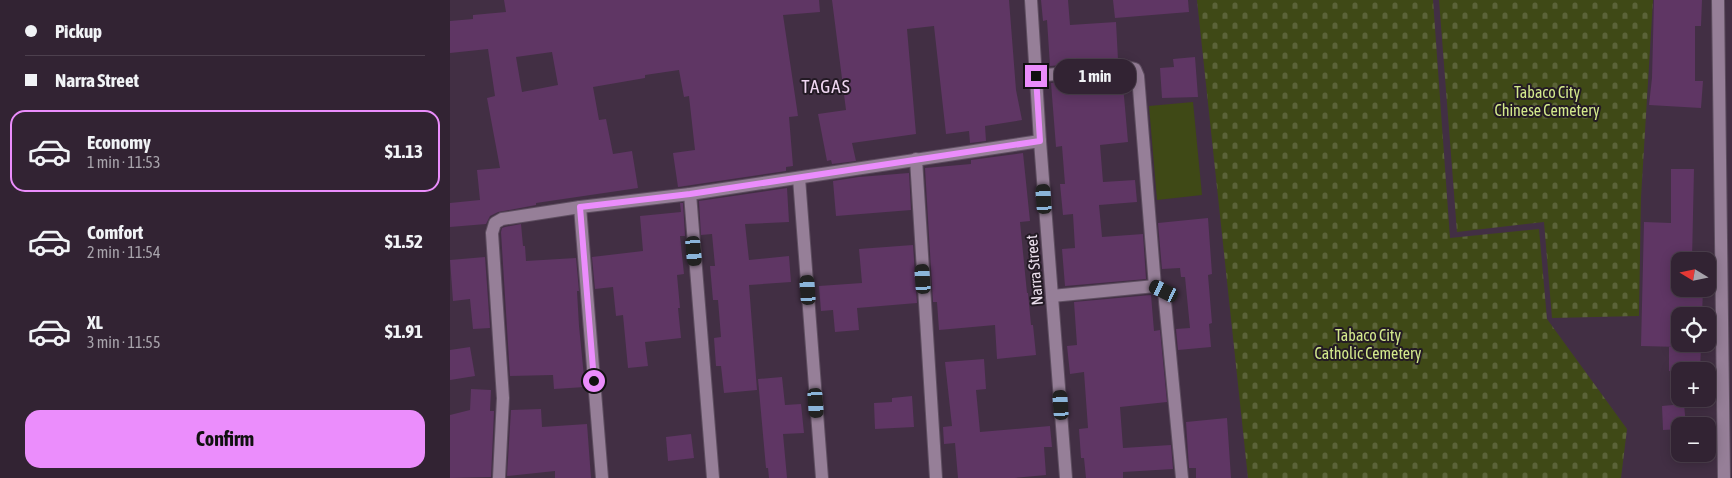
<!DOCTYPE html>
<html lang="en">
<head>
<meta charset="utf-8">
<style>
  :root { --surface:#322333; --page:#3a2b3b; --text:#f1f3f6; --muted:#a8a4ac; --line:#4d404e; --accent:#eb8dfc }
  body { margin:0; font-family:"Asap Condensed",sans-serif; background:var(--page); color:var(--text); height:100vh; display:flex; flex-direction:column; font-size:19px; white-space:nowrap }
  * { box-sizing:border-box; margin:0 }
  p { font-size:16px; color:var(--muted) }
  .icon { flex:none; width:28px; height:28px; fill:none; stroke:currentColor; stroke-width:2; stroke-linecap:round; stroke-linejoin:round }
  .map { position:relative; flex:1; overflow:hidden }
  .drawer { display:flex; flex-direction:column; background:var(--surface); width:450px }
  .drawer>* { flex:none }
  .guide { display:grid; align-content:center; height:110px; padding:0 25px; background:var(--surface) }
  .needle { width:32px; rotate:280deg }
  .controls { position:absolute; left:1221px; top:252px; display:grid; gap:10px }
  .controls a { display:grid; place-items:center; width:45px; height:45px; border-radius:10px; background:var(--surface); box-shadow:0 2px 12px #0003,0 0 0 1px var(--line); font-size:25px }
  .end { position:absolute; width:22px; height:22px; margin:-11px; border:6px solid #eb8dfc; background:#111; box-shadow:0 0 0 2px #111 }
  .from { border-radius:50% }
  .bubble { position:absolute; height:35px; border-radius:15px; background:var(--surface); box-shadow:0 2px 12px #0003,0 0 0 1px var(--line); font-size:16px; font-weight:700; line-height:35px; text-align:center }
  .car { position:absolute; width:15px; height:30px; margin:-15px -8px; border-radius:6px; box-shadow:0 0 4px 1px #0007; background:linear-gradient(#222 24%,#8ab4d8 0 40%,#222 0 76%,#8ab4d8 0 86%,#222 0) }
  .guide b { display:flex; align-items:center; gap:18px; height:48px; font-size:19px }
  .guide b+b { border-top:1px solid var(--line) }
  .guide i { width:12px; height:12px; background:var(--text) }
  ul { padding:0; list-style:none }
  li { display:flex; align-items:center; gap:15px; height:82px; margin:0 10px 8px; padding:0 15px; border:2px solid transparent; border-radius:15px }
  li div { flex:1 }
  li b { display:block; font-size:19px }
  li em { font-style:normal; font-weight:700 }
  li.active { border-color:var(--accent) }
  li>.icon { width:45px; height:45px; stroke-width:1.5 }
  .button { display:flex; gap:10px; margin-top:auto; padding:10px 25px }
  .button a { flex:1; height:58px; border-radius:15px; background:var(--accent); color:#111; font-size:20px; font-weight:700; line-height:58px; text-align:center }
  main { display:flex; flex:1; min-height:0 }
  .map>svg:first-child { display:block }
  .cemetery { fill:url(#cemetery-stones) }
  .garden { fill:#3f4916 }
  .building { fill:#5f3664; fill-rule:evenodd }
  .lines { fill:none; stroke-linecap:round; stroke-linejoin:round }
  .minor-casing { stroke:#5e4e60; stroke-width:14 }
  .minor { stroke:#967f98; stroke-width:12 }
  .route { stroke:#eb8dfc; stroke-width:6 }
  .labels { text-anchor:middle; stroke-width:4; stroke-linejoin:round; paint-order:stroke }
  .park-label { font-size:16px; fill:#d3e98c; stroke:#231a24 }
  .street-label { font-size:16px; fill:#eadeec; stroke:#231a24 }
  .quarter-label { font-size:19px; letter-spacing:1px; fill:#f0d7f2; stroke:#231a24 }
</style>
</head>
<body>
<main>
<section class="drawer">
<div class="guide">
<b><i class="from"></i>Pickup</b>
<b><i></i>Narra Street</b>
</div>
<ul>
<li class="active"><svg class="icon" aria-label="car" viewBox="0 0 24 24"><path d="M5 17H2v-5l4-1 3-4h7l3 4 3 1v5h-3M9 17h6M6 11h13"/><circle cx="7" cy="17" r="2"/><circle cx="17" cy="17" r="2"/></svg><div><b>Economy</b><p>1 min · 11:53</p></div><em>$1.13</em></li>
<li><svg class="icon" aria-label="car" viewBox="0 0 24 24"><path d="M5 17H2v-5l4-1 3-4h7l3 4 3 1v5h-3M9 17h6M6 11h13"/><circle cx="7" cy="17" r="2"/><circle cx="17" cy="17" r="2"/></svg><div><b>Comfort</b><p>2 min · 11:54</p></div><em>$1.52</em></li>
<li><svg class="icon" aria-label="car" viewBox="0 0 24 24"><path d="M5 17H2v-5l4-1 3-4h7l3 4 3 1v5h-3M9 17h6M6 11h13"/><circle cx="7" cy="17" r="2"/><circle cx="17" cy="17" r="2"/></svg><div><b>XL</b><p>3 min · 11:55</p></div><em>$1.91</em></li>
</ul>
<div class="button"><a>Confirm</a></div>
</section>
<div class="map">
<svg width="1282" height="478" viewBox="0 0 1282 478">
  <defs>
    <pattern id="cemetery-stones" width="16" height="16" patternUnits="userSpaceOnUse" patternTransform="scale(1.25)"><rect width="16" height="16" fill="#3f4916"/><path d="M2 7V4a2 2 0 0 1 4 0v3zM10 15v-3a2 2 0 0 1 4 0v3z" fill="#5b6338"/></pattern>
  </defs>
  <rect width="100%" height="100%" fill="#422f44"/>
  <g class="cemetery">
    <path d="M747,0H983L1000,238L1089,229L1097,319L1177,429L1171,478H798Z"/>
    <path d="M989,0H1203L1191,197L1189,316L1102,318L1094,222L1007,232Z"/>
  </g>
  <path class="garden" d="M743,102L752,195L707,200L699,106Z"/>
  <g class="building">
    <path d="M54,0H369L370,12L333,15L348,116L339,117L343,166L336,167V171L228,187L223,153L245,150L239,96L234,97L229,70L195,75V78L143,87L149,120L156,119L163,154L182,151L188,188L86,203V205L48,212L40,216L36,224L0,227V203L30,200L27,170L50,168L37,98L45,96L38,49L0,53V21L23,19V15L56,12ZM102,52L108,85L72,92L66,57Z"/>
    <path d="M382,0H559L566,90L572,120L535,126L536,141L520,143L519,131L496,134L484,26L457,29L466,134L402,143L406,161L382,164L381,160L377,161L368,114L396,110Z"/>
    <path d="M591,0H618L620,25L666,22L668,60L600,66L597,20L593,21Z"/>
    <path d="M663,0H738L739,12L665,18Z"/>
    <path d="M1204,0H1252L1251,26H1245V81H1253L1251,108L1199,105L1202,78Z"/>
    <path d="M745,57L748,97L712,98L710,68L724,67L723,59Z"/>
    <path d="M669,76V86L673,85L678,142L650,145L653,182L685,180L687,202L649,205L652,237L693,234L696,279L615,286L612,249L625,248L623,214L613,215L610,184H615L612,146L606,147L601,83Z"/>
    <path d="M573,153L580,221L570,222L577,293H578L581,325H583L586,355L547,359L545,325L489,330L487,302H483L475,168L521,164V160Z"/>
    <path d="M1221,169H1244L1242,261H1230V289H1253L1252,316H1230V347L1191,346L1194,222L1221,223Z"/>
    <path d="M459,173L461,210L386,216L383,181L409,177Z"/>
    <path d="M337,188L339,222L295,224L299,260L339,256L341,282L299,285L307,390L274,393L271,366H266L264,338L271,337L268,300H263L260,266H265L262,234L251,235L249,201Z"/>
    <path d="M230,203H233L235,236H230L234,274L227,275L230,308H228L231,338L195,342L198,366L178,368L173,315L166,316L163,287L145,289L142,257L193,251L190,216L231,212Z"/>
    <path d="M758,218L762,274L758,275L762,323L759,324L761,347L728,350L726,329L740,328L735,277H731L730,268L712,269L708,223Z"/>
    <path d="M71,224L73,246H75L76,261L126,258L129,291H127L129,326L135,387L104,389L103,375L60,376L51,232L52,228L55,227Z"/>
    <path d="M463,245L467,303L407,308L409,330L385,332L383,310L371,311L369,286L412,283L409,249Z"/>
    <path d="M35,257L40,328L23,329L20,299L3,301L0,260Z"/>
    <path d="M701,295L704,331L710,330L717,402L670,407L673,448L721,445L723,469L673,472V478H636L634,458H631L629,429L638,428L634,372L620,374L617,346L627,345L624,302Z"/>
    <path d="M20,347L25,376L0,380V350Z"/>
    <path d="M1219,347H1251L1250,371H1219Z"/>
    <path d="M534,359L536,389L526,390L530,432L600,426L602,447H594L596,475L564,478H508L505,443L494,444L493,427L502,426L495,362Z"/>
    <path d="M332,377L335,405L351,404L354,433L333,434L337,478H319L318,468H316L308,379Z"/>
    <path d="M21,389L41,390L40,411H44L41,477L0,478V415L20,410Z"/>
    <path d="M462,396L464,427L425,429L424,403L442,402V398Z"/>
    <path d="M1234,404L1236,426H1230V429L1213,430L1212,406Z"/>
    <path d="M91,409L92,427L137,424L141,478H105V471L57,476L61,410Z"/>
    <path d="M777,418L781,478H746V468H739L736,422Z"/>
    <path d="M241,434L244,458L218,461L216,437Z"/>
  </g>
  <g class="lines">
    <defs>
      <g id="minor">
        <path d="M581,0L590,141L616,478"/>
        <path d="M1268,0L1274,478"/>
        <path d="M586,76L677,67L685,69L688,76L705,286"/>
        <path d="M466,159L486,478"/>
        <path d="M349,178L372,478"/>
        <path d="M240,194L263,478"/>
        <path d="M130,207L152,478"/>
        <path d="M602,296L705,286L714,291L732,478"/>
        <path d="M49,478L53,398L42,233L45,223L52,219L130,207L240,194L590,141"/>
      </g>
    </defs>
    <use href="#minor" class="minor-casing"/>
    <use href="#minor" class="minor"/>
  </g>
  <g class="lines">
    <path class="route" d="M144,381L130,207L240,194L590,141L586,76"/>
  </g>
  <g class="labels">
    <g class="park-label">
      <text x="1097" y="98">Tabaco City<tspan x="1097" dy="18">Chinese Cemetery</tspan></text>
      <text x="918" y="341">Tabaco City<tspan x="918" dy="18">Catholic Cemetery</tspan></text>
    </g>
    <g class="street-label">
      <text transform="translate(584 270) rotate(-95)" y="6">Narra Street</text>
    </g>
    <g class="quarter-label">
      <text x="376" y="93">TAGAS</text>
    </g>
  </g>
</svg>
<div class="controls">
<a><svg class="needle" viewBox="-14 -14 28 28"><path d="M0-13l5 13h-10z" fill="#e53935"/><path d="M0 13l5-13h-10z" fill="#a8a4ac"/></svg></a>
<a><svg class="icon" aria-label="locate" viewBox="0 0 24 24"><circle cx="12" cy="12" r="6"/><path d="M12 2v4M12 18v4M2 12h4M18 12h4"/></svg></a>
<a>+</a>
<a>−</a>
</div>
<i class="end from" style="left:144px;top:381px"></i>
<i class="end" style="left:586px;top:76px"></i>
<div class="bubble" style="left:604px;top:59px;width:82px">1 min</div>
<i class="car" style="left:594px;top:199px;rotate:356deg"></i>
<i class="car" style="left:244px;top:251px;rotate:175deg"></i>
<i class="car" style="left:473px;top:279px;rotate:356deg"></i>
<i class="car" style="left:358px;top:290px;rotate:356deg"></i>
<i class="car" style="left:714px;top:291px;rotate:296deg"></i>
<i class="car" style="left:366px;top:403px;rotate:176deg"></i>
<i class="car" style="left:611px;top:405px;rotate:356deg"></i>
</div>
</main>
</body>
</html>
